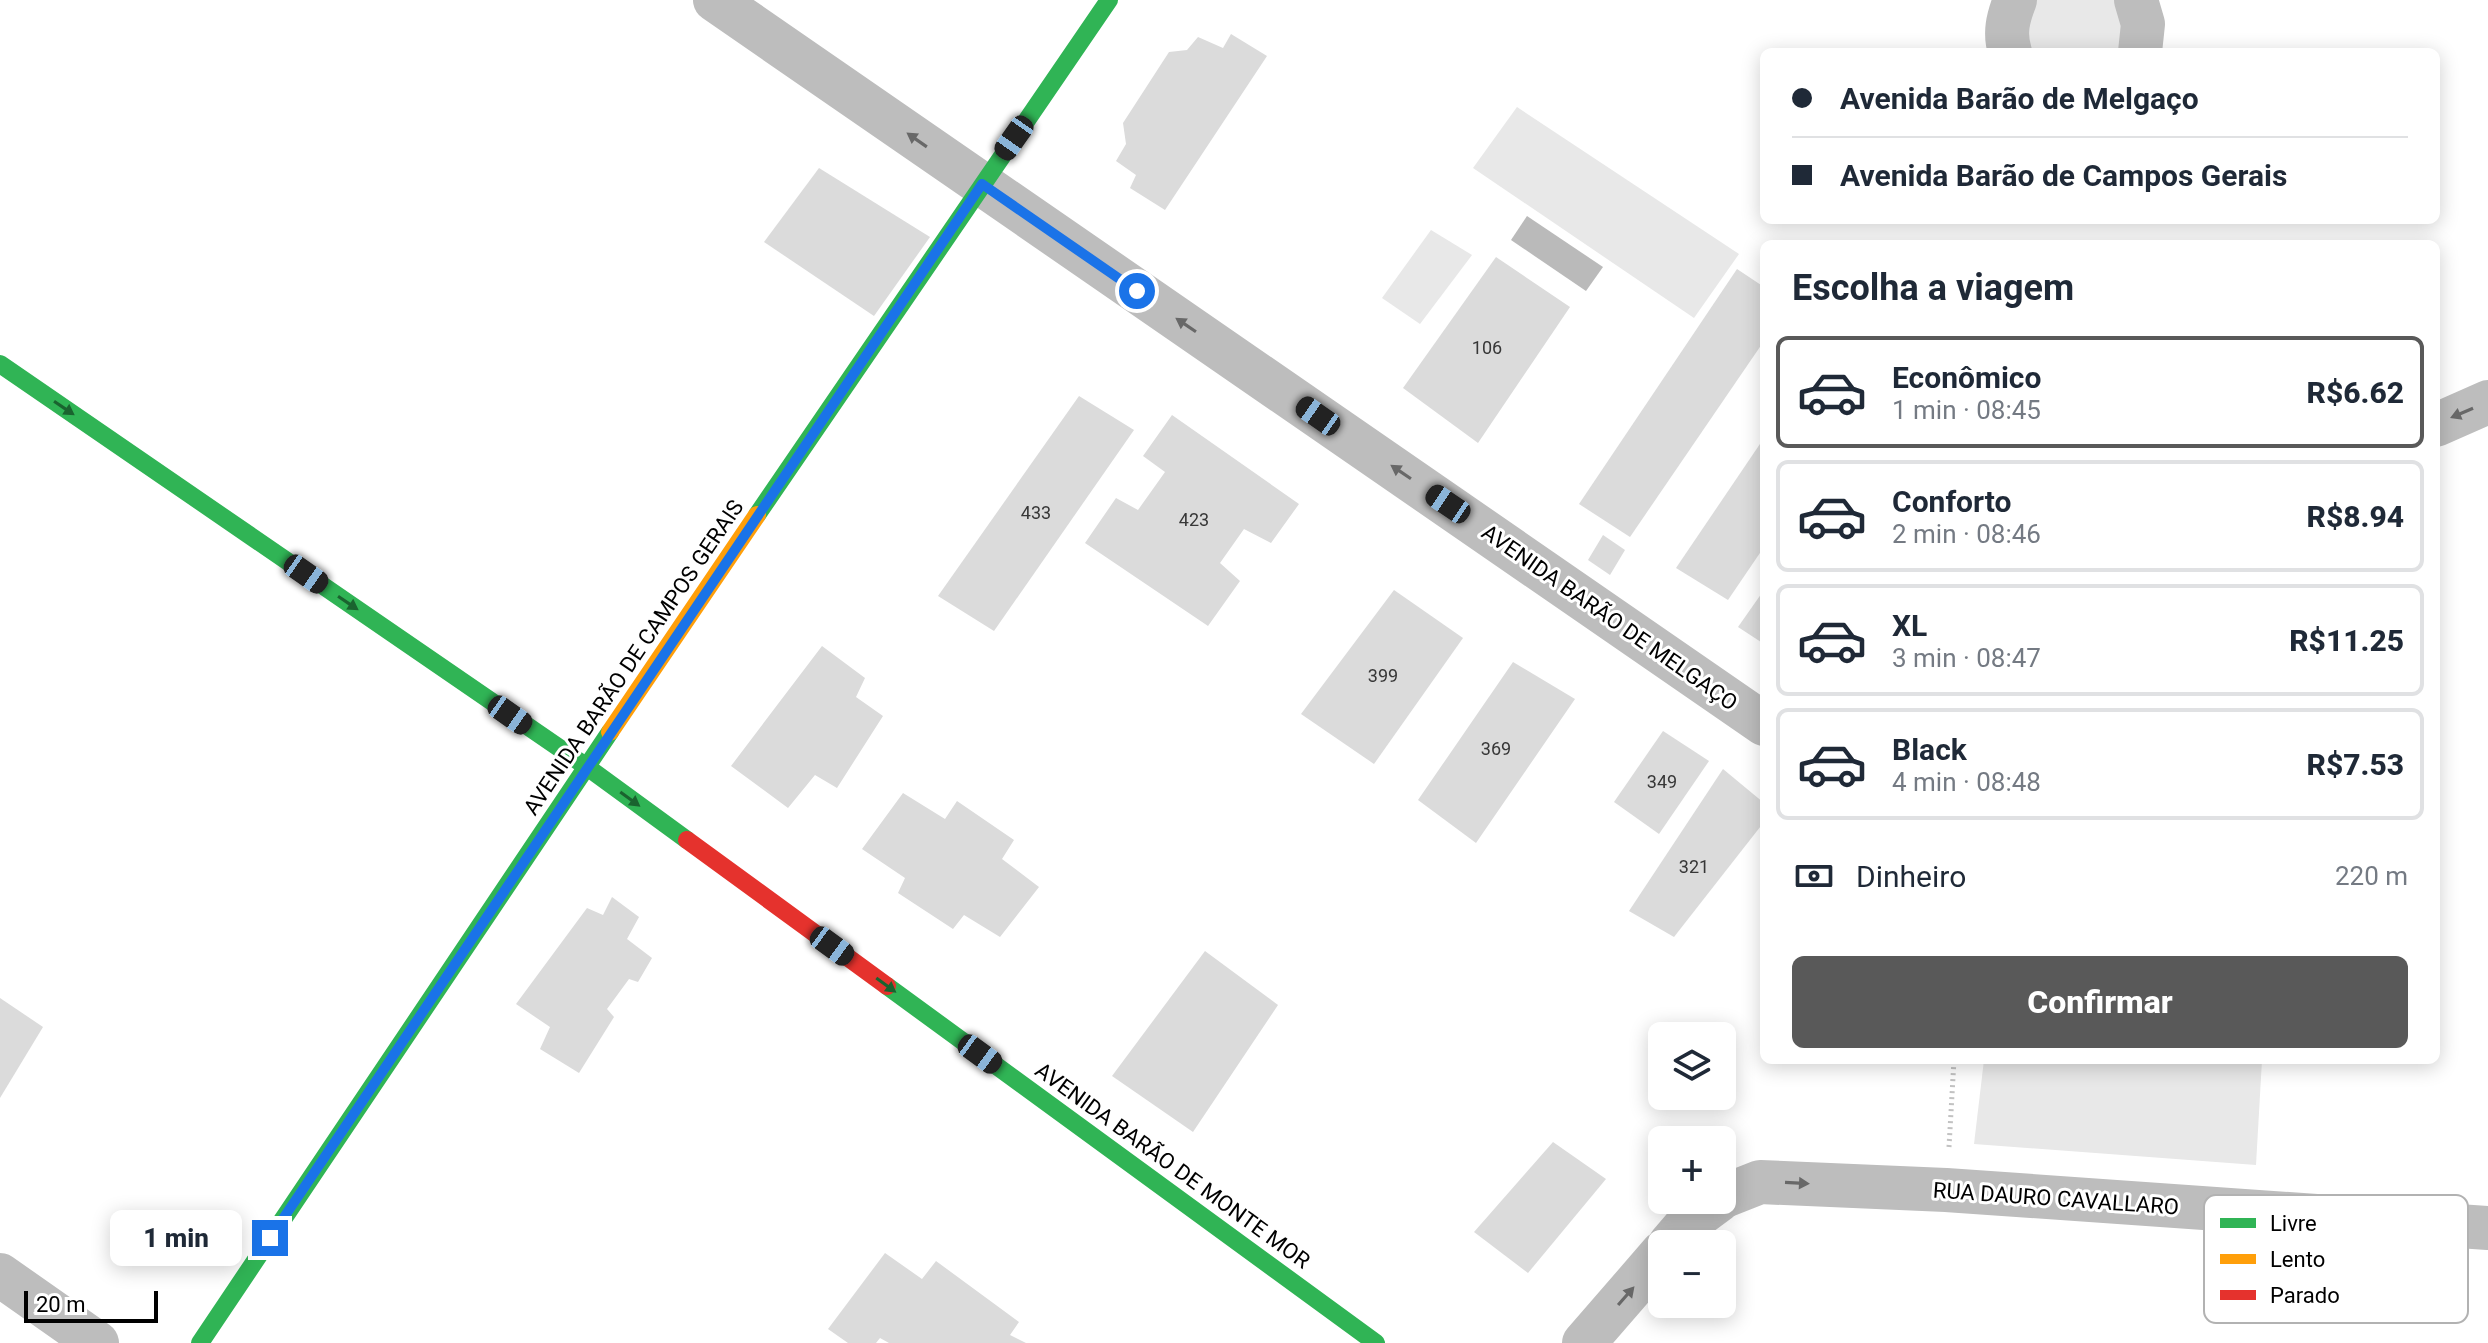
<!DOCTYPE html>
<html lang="pt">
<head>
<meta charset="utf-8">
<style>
  :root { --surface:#fff; --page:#f6f6f7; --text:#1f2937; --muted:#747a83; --line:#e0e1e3; --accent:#595959 }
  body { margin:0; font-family:Roboto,sans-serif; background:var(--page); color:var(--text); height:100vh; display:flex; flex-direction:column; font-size:30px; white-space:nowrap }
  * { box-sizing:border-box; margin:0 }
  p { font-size:26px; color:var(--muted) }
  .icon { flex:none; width:44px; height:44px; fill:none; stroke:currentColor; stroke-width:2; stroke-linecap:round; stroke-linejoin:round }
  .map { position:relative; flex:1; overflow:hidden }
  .side { position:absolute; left:1760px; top:240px; width:680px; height:824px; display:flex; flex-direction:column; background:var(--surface); border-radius:12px; box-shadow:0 4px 20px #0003 }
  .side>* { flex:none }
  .hud { position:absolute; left:1760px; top:48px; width:680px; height:176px; border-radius:12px; box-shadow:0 4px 20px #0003; display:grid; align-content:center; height:176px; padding:0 32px; background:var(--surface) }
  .controls { position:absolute; left:1648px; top:1022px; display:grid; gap:16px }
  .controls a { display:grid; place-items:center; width:88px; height:88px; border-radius:12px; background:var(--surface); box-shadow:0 4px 20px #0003; font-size:40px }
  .scale { position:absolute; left:24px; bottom:20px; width:134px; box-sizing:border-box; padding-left:8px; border:4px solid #000; border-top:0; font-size:22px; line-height:28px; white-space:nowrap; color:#000; -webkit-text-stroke:6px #fff; paint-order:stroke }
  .end { position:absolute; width:36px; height:36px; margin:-18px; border:10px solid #1a73e8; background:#fff; box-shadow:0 0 0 4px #fff }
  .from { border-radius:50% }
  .bubble { position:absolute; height:56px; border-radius:12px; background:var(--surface); box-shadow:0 4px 20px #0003; font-size:26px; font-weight:800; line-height:56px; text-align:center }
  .car { position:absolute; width:24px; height:48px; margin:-24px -12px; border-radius:10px; box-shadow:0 0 6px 2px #0007; background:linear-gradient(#222 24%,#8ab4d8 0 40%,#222 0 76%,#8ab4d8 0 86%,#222 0) }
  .hud b { display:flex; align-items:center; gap:28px; height:76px; font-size:30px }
  .hud b+b { border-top:2px solid var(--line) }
  .hud i { width:20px; height:20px; background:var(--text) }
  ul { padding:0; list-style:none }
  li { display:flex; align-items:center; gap:24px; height:112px; margin:0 16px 12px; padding:0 16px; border:4px solid var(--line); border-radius:12px }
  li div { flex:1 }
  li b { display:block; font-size:30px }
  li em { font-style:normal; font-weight:800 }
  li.on { border-color:var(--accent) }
  li>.icon { width:72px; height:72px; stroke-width:1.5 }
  h2 { padding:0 32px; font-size:36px; line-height:96px }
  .pay { display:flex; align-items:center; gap:20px; height:88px; padding:0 32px; font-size:30px }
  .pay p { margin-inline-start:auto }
  .button { display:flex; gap:16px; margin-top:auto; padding:16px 32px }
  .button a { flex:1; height:92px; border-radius:12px; background:var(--accent); color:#fff; font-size:32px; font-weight:800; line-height:92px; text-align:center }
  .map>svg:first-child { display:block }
  .green { fill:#e8e8e8 }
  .water { fill:#bababa }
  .building { fill:#dbdbdb }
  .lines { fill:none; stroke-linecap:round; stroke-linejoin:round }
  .path { stroke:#c2c2c2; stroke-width:5; stroke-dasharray:2 4; stroke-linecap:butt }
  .street { stroke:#bdbdbd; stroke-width:44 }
  .fast { stroke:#30b455; stroke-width:18 }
  .slow { stroke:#ff9f0a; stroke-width:18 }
  .jam { stroke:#e5322d; stroke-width:18 }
  .oneway { fill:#686868 }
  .oneway2 { fill:#1a632f }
  .route { stroke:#1a73e8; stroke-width:10 }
  .labels { text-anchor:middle; stroke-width:6; stroke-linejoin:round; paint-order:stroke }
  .number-label { font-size:18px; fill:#373737 }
  .street-label { font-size:22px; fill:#000; stroke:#fff }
  .key { fill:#fff; stroke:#b2b2b2; stroke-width:2 }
  .key-label { font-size:22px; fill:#000 }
</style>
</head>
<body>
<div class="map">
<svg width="2488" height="1343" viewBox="0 0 2488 1343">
  <rect width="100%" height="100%" fill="#fff"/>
  <g class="green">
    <path d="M2024,0H2130L2135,52H2019Z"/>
    <path d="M1517,107L1739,254L1694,318L1473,168Z"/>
    <path d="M1431,230L1472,255L1420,324L1382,298Z"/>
    <path d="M1984,1060H2262L2256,1165L1974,1144Z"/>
  </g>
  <path class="water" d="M1527,216L1603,267L1586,291L1511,240Z"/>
  <g class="building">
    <path d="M1231,34L1267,56L1165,210L1130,188L1136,175L1116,161L1126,144L1123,123L1169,52L1187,50L1198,37L1223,48Z"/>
    <path d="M819,168L930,237L874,316L764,242Z"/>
    <path d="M1496,257L1570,307L1478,443L1403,388Z"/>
    <path d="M1737,269L1764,287V341L1630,537L1579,504Z"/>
    <path d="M1079,396L1134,430L994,631L938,596Z"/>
    <path d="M1172,415L1299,504L1271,543L1244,529L1220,563L1240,581L1208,626L1085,543L1116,498L1138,510L1165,472L1143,456Z"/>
    <path d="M1764,438V547L1728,600L1676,568Z"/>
    <path d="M1603,535L1625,550L1610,575L1588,560Z"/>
    <path d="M1394,590L1463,638L1374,764L1301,714Z"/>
    <path d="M1764,590V644L1738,627Z"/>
    <path d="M822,646L865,678L856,697L883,716L837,788L815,775L788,808L731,766Z"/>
    <path d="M1513,662L1575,699L1476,843L1418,800Z"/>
    <path d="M1663,731L1709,761L1659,834L1614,802Z"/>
    <path d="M1723,769L1764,803V822L1674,937L1629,911Z"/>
    <path d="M903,793L945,819L957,801L1014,840L1002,859L1039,887L1000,937L964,915L953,929L898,893L905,878L862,849Z"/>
    <path d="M612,897L639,917L627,939L652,958L638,982L629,979L607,1009L614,1017L579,1073L540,1049L550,1027L516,1004L587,908L603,915Z"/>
    <path d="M1205,951L1278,1005L1193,1132L1112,1076Z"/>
    <path d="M0,998L43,1027L0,1098Z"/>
    <path d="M1553,1142L1606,1179L1528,1273L1474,1232Z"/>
    <path d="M885,1253L922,1279L936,1261L1019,1322L1010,1335L1026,1343H889L880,1338L876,1343H848L828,1329Z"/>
  </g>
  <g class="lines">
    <path class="path" d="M1949,1147L1954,1060"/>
    <g class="street">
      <path d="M715,0L1764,724"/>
      <path d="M2136,0L2143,24L2140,52"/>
      <path d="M2010,52C2004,33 2008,18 2015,0"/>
      <path d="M2436,425L2488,402"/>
      <path d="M1722,1197L1760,1182L1946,1190L2488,1228"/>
      <path d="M1670,1244L1688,1223L1719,1200"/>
      <path d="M0,1275L97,1343"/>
      <path d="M1584,1343L1662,1253"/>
    </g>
    <g class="fast">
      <path d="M0,364L587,767L687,840"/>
      <path d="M757,515L1109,0"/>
      <path d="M887,986L1376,1343"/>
      <path d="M200,1343L610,732"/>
    </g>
    <path class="slow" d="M610,732L757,515"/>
    <path class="jam" d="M687,840L887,986"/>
  </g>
  <defs><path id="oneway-solid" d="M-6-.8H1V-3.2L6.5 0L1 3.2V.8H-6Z" transform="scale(2)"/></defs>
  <g class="oneway">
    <use href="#oneway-solid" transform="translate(917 140) rotate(-145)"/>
    <use href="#oneway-solid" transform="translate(1186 325) rotate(-146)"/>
    <use href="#oneway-solid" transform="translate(2462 413) rotate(157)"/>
    <use href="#oneway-solid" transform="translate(1401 472) rotate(-146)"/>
    <use href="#oneway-solid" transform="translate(1797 1183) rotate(3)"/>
    <use href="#oneway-solid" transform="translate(1626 1296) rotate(-49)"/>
  </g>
  <g class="oneway2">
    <use href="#oneway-solid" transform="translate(64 408) rotate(34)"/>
    <use href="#oneway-solid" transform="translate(348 603) rotate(34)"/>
    <use href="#oneway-solid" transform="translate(630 799) rotate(36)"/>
    <use href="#oneway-solid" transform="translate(886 985) rotate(36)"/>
  </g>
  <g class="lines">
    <path class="route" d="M270,1238L982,184L1137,291"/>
  </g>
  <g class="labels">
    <g class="number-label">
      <text x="1487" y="354">106</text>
      <text x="1036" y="519">433</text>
      <text x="1194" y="526">423</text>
      <text x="1383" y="682">399</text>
      <text x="1496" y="755">369</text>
      <text x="1662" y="788">349</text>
      <text x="1694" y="873">321</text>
    </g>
    <g class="street-label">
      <text transform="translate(1610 617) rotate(35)" y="8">AVENIDA BARÃO DE MELGAÇO</text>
      <text transform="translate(633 657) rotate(-56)" y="8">AVENIDA BARÃO DE CAMPOS GERAIS</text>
      <text transform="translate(1173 1165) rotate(36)" y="8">AVENIDA BARÃO DE MONTE MOR</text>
      <text transform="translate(2056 1198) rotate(4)" y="8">RUA DAURO CAVALLARO</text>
    </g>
  </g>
  <rect x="2204" y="1195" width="264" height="128" rx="12" class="key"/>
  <rect x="2220" y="1218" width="36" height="10" fill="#30b455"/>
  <rect x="2220" y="1254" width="36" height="10" fill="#ff9f0a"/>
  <rect x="2220" y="1290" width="36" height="10" fill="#e5322d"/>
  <g class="key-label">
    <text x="2270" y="1231">Livre</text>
    <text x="2270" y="1267">Lento</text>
    <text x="2270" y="1303">Parado</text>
  </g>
</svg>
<div class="controls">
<a><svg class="icon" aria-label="layers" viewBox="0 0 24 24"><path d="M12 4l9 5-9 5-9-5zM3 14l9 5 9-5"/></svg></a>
<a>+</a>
<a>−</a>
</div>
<div class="scale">20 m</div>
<i class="end from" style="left:1137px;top:291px"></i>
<i class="end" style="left:270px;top:1238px"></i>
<div class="bubble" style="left:110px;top:1210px;width:132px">1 min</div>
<i class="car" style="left:1014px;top:138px;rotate:215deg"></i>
<i class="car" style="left:1318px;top:416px;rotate:305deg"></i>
<i class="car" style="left:1448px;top:504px;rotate:304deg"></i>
<i class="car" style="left:306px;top:574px;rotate:125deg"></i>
<i class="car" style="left:510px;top:715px;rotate:125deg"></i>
<i class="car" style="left:832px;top:946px;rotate:126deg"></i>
<i class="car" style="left:980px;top:1054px;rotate:126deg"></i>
<div class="hud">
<b><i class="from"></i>Avenida Barão de Melgaço</b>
<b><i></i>Avenida Barão de Campos Gerais</b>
</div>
<section class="side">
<h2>Escolha a viagem</h2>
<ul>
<li class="on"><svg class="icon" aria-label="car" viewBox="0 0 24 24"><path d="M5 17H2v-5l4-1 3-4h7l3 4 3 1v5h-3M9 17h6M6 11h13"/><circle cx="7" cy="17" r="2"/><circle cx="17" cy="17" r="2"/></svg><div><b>Econômico</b><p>1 min · 08:45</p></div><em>R$6.62</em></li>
<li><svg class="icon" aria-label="car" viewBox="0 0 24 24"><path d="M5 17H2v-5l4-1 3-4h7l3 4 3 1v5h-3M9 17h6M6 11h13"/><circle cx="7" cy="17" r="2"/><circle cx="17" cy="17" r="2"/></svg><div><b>Conforto</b><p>2 min · 08:46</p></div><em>R$8.94</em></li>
<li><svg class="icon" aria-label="car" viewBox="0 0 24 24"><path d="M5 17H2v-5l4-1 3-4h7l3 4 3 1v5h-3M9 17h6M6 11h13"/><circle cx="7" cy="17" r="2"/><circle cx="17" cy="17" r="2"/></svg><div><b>XL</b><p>3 min · 08:47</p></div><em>R$11.25</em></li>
<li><svg class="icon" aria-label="car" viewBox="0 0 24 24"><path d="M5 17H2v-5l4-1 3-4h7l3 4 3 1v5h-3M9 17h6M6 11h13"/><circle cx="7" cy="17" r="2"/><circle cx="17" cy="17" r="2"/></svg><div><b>Black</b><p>4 min · 08:48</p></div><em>R$7.53</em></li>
</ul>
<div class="pay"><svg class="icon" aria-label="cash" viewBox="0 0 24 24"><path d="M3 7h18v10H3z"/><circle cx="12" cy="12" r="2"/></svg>Dinheiro<p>220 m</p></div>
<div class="button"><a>Confirmar</a></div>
</section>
</div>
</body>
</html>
